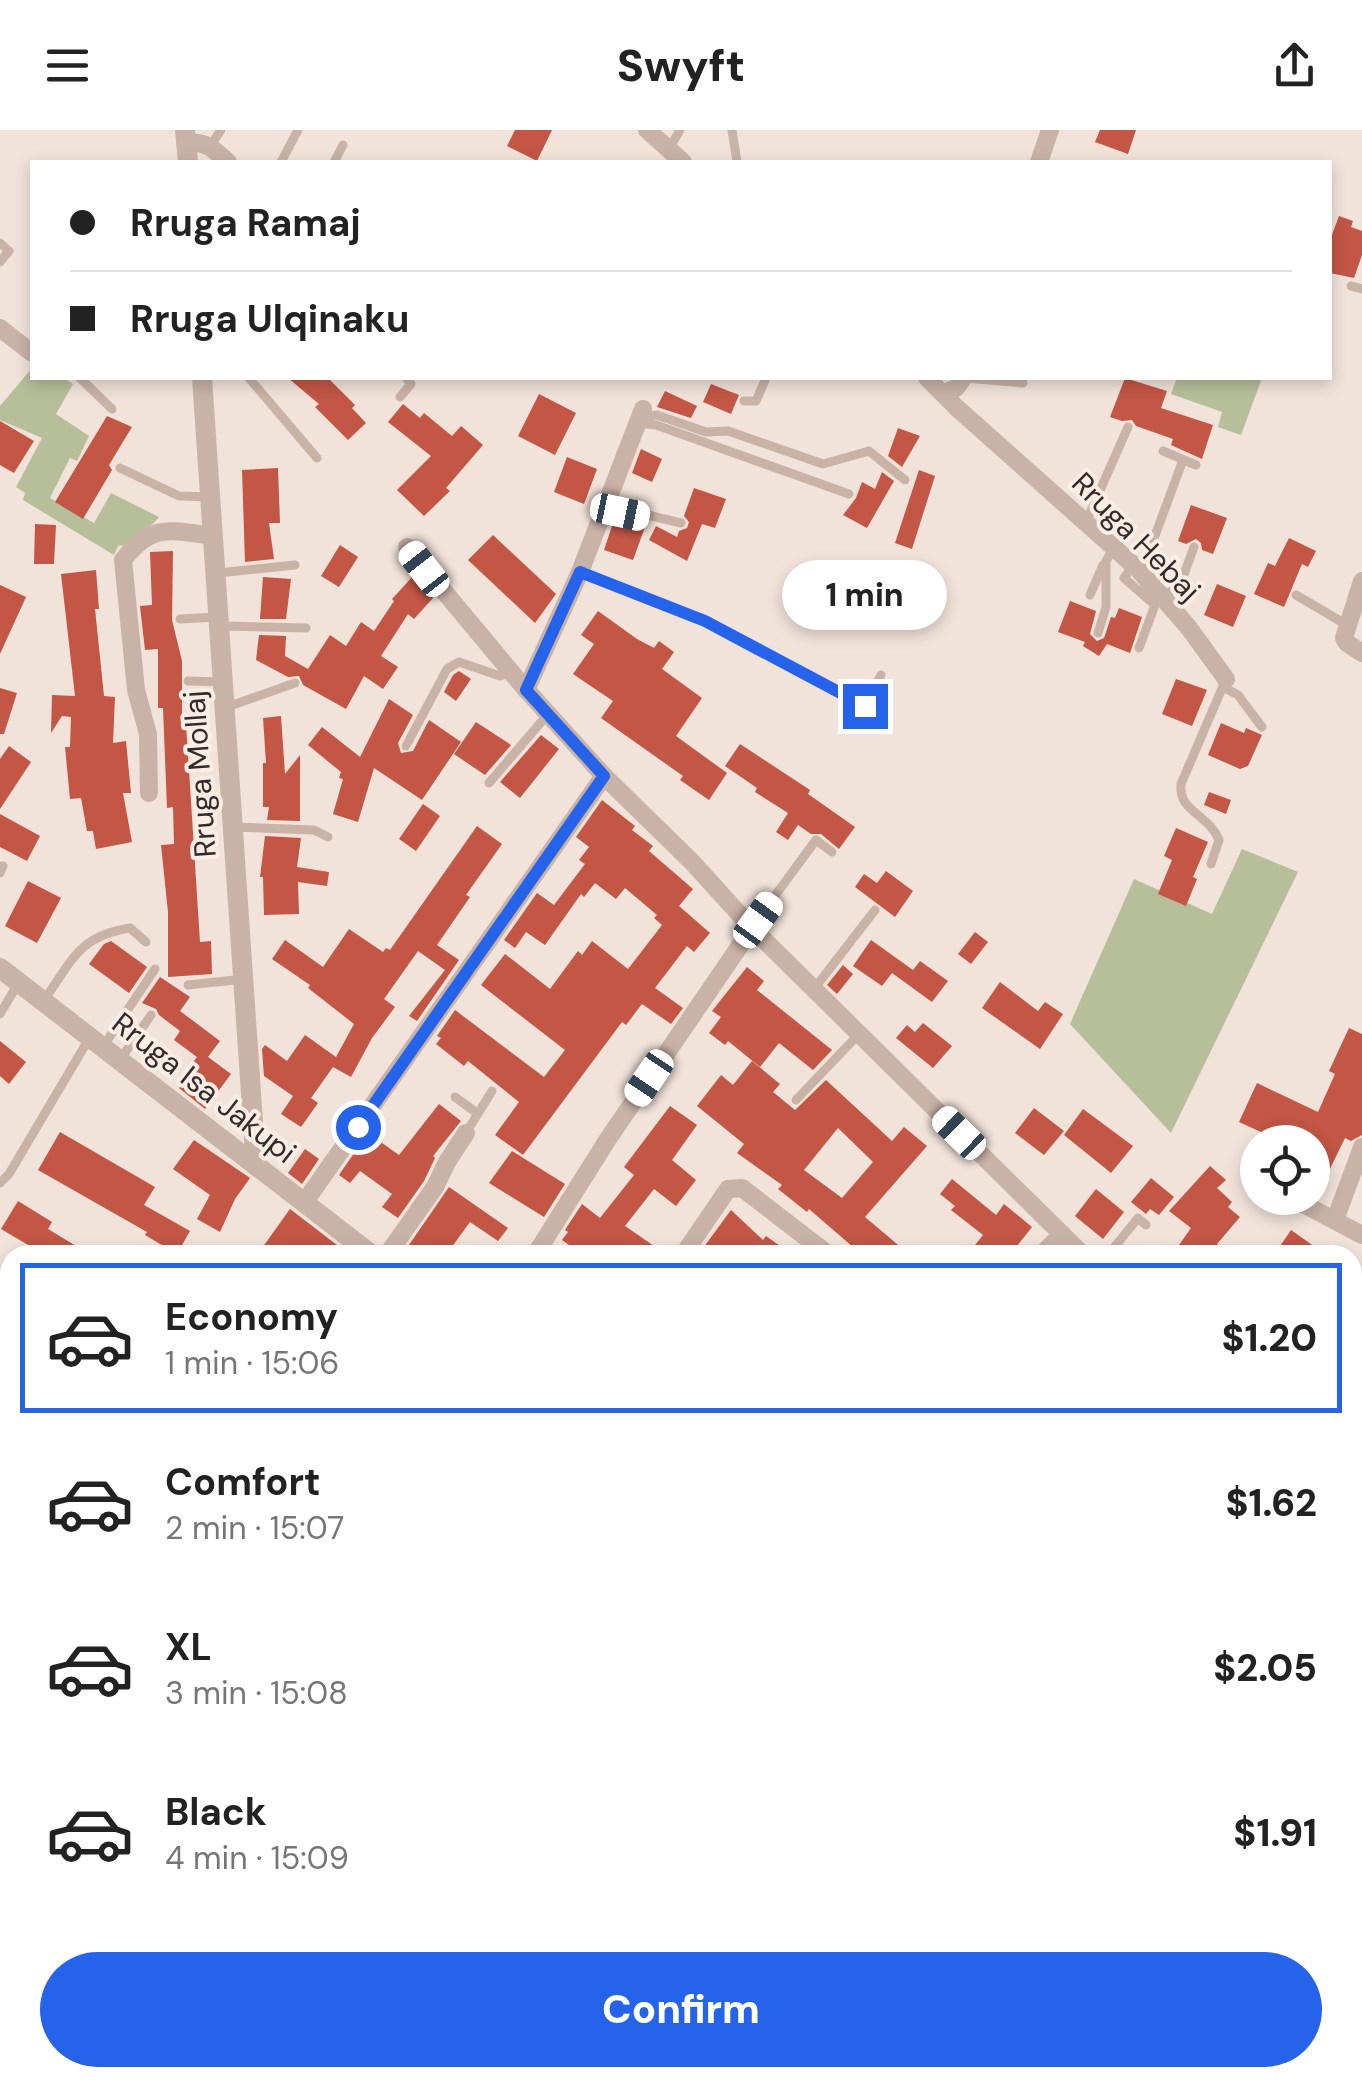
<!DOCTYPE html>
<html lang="en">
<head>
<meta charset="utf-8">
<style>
  :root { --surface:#fff; --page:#f6f6f6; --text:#222; --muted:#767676; --line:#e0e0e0; --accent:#2563eb }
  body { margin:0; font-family:"DM Sans",sans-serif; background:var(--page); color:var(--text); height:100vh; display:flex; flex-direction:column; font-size:38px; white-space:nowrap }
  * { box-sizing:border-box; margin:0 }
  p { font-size:32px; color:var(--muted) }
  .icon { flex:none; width:55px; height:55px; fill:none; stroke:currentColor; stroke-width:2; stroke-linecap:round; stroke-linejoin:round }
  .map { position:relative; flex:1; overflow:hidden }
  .side { position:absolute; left:0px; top:1115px; width:1362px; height:842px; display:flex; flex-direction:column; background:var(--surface); border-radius:30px 30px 0 0; box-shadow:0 5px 15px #0003 }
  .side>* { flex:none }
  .hud { position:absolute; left:30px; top:30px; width:1302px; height:220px; border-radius:0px; box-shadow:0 5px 15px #0003; display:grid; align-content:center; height:220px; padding:0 40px; background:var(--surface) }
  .fabs { position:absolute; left:1240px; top:995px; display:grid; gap:20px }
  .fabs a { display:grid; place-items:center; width:90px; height:90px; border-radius:50%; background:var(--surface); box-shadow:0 5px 15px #0003; font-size:50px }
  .end { position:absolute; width:45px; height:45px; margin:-22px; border:12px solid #2563eb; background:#fff; box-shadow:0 0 0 5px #fff }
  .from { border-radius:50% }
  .bubble { position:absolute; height:70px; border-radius:35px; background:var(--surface); box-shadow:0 5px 15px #0003; font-size:32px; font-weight:800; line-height:70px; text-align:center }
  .car { position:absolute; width:30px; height:60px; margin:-30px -15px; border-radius:12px; box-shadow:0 0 8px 2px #0007; background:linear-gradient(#fff 24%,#345 0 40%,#fff 0 76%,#345 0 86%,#fff 0) }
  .hud b { display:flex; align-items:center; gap:35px; height:95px; font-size:38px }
  .hud b+b { border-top:2px solid var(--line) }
  .hud i { width:25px; height:25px; background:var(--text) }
  ul { padding:18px 0 0; list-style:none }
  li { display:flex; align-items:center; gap:30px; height:150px; margin:0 20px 15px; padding:0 20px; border:5px solid transparent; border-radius:0px }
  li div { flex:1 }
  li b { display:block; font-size:38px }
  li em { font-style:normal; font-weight:800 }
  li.selected { border-color:var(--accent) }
  li>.icon { width:90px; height:90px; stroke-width:1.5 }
  .action { display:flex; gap:20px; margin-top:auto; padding:20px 40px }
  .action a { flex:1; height:115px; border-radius:60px; background:var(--accent); color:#fff; font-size:40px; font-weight:800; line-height:115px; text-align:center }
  header { display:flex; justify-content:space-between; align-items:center; height:130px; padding:0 40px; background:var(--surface); font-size:45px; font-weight:800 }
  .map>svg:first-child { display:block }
  .green { fill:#b7bf9a }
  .building { fill:#c35645; fill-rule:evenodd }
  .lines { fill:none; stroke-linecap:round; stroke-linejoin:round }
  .service { stroke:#c9b2a6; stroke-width:9 }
  .minor { stroke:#c9b2a6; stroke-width:18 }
  .tertiary { stroke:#c9b2a6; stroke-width:20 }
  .primary { stroke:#775f58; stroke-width:25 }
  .route { stroke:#2563eb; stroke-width:12 }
  .labels { text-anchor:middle; stroke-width:8; stroke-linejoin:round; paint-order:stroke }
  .street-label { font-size:30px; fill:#352a27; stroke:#f9eee6 }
</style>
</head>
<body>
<header><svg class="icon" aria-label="menu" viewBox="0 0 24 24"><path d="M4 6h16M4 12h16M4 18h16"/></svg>Swyft<svg class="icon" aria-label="share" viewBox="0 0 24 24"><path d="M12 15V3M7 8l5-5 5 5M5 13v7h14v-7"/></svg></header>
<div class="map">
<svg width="1362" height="1956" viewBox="0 0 1362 1956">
  <rect width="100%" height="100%" fill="#f1e3da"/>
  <g class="green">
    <path d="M32,238V248H64L73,254L56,284L89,306L77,331L70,328L50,368L94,393L111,363L159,387C150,399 139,401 132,414L118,416L114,425L23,370L25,363L16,357L42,308L0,290V276Z"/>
    <path d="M1177,248H1262L1241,305L1218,297L1222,282L1171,264Z"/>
    <path d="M1242,719L1298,742L1171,1003L1070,894L1134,749L1212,784Z"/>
    <path d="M0,1838H10V1948H349L344,1956H0Z"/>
  </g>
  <g class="building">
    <path d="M515,0H552L537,31L507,16Z"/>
    <path d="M1100,0H1136L1128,24L1095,12Z"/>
    <path d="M1339,86L1353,91L1351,97L1362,101V125L1354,148L1330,143V110Z"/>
    <path d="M288,248H328L355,275L352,278L366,293L348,310L315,277L319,274Z"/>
    <path d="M1125,248L1167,261L1161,278L1213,295L1202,329L1171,315L1173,309L1136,296L1132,290L1122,291L1110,287Z"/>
    <path d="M711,254L739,265L731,284L703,272Z"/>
    <path d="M665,261L697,276L691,288L657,277Z"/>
    <path d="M539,264L576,283L555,325L518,306Z"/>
    <path d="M403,274L420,288L424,283L452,306L461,296L483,315L446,358L450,361L424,386L397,360L431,326L388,292Z"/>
    <path d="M107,286L132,297L109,335L112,340L83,389L55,372Z"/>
    <path d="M0,291L34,311L14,343L0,335Z"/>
    <path d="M898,298L920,306L902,337L888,326Z"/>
    <path d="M641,319L662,329L652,352L632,343Z"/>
    <path d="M567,327L597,339L584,374L554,362Z"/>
    <path d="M278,338L280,393H269L274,429L245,432L242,340Z"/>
    <path d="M919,340L935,346L912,419L895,413Z"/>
    <path d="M882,342L894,351L867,398L843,385L856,368L862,352L875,359Z"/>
    <path d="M694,358L726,369L715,398L702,394L687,431L649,410L656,396L677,407L679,401L687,398L689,392L684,386Z"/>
    <path d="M1191,375L1227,388L1213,424L1202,420L1201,413L1196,409L1186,414L1178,411Z"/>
    <path d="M615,387L645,397L633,430L604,420Z"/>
    <path d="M35,394L56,395L54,434H34Z"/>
    <path d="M493,405L556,464L535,493L468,430Z"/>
    <path d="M1289,408L1316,421L1308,437L1302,434L1284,477L1254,464L1268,433L1275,436Z"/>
    <path d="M340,415L358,427L339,457L321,446Z"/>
    <path d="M173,421L172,490L182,531V595L186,594L200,812L211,811L212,844L168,847V782L161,715L174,714L173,677L167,678L163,578H158V519L145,520L140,476L152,475L150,422Z"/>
    <path d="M96,440L99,479H95L104,566L115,567L113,613L126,611L131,663H123L132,712L96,719L93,701H87L81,668L70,669L65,617H70L71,587L62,586L51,603L52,565L75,566L61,444Z"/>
    <path d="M414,445L433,468L414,489L408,484L381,526L398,537L383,559L364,546L346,579L303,555L299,546L288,547L256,530L259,505L286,506L285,526L308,539L330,505L346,516L361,492L374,501L394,471L392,469Z"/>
    <path d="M263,447L291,449L286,489H260Z"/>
    <path d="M1217,454L1246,466L1233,497L1204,485Z"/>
    <path d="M0,455L26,467L0,524Z"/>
    <path d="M1070,471L1096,481L1090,504L1097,511L1104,508L1111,487L1115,488L1119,478L1142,487L1130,523L1107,514L1099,526L1083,516L1085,512L1058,502Z"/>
    <path d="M598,481L637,509L654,518L659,511L674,522L662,539L702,568L676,606L727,643L709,670L680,650L683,646L601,588L613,571L573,544L594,514L581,505Z"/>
    <path d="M459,541L471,549L456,571L444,562L453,545Z"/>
    <path d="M1176,549L1207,560L1192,596L1162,584Z"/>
    <path d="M0,558L17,563L4,604H0Z"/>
    <path d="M389,569L413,585L398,613L401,623L413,621L429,590L461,612L422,670L374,638L358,692L333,684L343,649L339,648L341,642L308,615L322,597L360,627Z"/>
    <path d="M281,586L285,644L300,625V691L267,690L269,677H263V633H266L263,588Z"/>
    <path d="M476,592L511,615L485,645L454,624Z"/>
    <path d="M1221,593L1244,603L1246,598L1262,605L1248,636L1240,639L1208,625Z"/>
    <path d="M541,605L559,619L520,668L500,652Z"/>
    <path d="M740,614L810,660L808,664L855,697L839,719L821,704H811L798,695L788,710L776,702L788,683L755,662L757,658L725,636Z"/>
    <path d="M9,616L31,632L0,679V629Z"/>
    <path d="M1209,662L1231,670L1226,684L1204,675Z"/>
    <path d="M602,670L635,696L632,700L653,716L649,721L693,759L679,776L710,803L694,822L687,816L655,858L683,878L671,894L642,874L626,895L622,892L523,1025L495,1005L519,972L468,931L464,936L436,914L441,908L437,906L455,880L544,947L565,920L481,855L505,824L550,859L578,821L582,825L592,811L628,839L662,795L654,788L657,785L625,758L616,769L595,753L584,767L581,764L545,815L526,802L515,818L504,810L537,763L554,775L585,734L579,730L589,717L576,707Z"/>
    <path d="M423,674L440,686L416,721L399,709Z"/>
    <path d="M0,684L40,706L27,731L0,717Z"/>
    <path d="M477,696L502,714L466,765L470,767L437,815L459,830L417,891L409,886L445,840L418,821L384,869L395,877L372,908L351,947L333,937L311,968L318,973L301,997L281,984L293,966L264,946L262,919L265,915L287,931L305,905L336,927L354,894L308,858L310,855L272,829L285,810L323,837L349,799L383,822L386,818L390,820Z"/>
    <path d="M1176,698L1208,712L1193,747L1197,749L1186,776L1158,764L1172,730L1164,726Z"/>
    <path d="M265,706L301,708L297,737L329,742L327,756L298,752L299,784L264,785L263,747H260Z"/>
    <path d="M886,741L913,761L895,787L855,757L864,744L877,753Z"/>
    <path d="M28,751L61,768L37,813L5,796Z"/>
    <path d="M975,802L988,812L971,834L958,824Z"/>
    <path d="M871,810L913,840L920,831L948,851L932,872L892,843L882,856L853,836Z"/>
    <path d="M111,811L147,837L129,863L89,834L104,814Z"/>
    <path d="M843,835L853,844L837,864L827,855Z"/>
    <path d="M747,837L764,851L757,860L832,920L813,940L779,913L760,937L728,911L725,915L709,903L721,887L712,881Z"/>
    <path d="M160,847L190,867L180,881L220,911L208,927L231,944L205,979L179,958L186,949L182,947L197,927L174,910L180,901L159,885L156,879L142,873Z"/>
    <path d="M1000,852L1038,881L1045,872L1063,884L1040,919L982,878Z"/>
    <path d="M923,893L952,916L933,938L896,908L907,895L915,902Z"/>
    <path d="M1349,898L1362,904V1005L1351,1011L1345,1008L1326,1047L1312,1041V1012H1283L1239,992L1257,953L1318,982L1335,944L1329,941Z"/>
    <path d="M0,911L26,932L9,954L0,946Z"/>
    <path d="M752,931L780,954L773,962L795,980L826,950L892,1011L904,997L927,1016L865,1087L910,1125H847L853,1117L809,1079L807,1082L778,1059L782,1055L737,1023L744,1014L697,976L721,945L733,955ZM838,998L873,1032L842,1068L804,1040Z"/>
    <path d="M439,974L461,991L433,1026L435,1028L424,1051L398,1088L382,1077L392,1064L360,1041L350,1053L339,1045L368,1003L399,1025Z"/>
    <path d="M670,976L697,995L672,1030L696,1050L676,1076L654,1059L625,1096L667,1125H583L562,1110L568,1102L565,1100L582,1074L600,1088L634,1045L624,1037Z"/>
    <path d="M1034,978L1064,1001L1044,1025L1015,1003Z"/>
    <path d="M1083,979L1133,1016L1111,1043L1064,1005Z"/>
    <path d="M60,1002L155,1057L144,1075L190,1101L177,1124L145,1105L147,1102L38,1040Z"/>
    <path d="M194,1010L250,1048L235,1069L220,1102L197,1089L210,1065L173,1039Z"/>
    <path d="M305,1019L319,1029L302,1054L288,1043Z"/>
    <path d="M512,1021L565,1054L544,1087L489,1053Z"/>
    <path d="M1210,1036L1226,1050L1217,1058L1232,1072L1228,1077L1240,1087L1217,1114L1233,1125H1172L1191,1098L1169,1081Z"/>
    <path d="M1151,1048L1174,1067L1159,1085L1150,1079L1146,1084L1131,1072Z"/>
    <path d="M952,1049L996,1085L1004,1074L1032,1097L1010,1125H967L983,1105L951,1080L955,1076L940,1064Z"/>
    <path d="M449,1057L508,1098L498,1111L470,1092L446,1125H402Z"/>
    <path d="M1096,1059L1124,1082L1103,1109L1075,1086Z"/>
    <path d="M18,1071L52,1092L48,1099L91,1125H45L1,1099Z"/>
    <path d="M290,1079L350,1125H257Z"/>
    <path d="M731,1080L763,1110L766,1106L793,1125H698Z"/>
    <path d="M1291,1100L1308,1112L1326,1125H1274Z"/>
  </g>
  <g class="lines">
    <g class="service">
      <path d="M732,0L737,32"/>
      <path d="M210,16L221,0"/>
      <path d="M669,19L680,0"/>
      <path d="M281,32L298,0"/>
      <path d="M334,32L343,15"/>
      <path d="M0,113L9,121L0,132"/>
      <path d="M1351,156L1362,159"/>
      <path d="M80,248L112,279"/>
      <path d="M249,248L317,328"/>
      <path d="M965,248L1023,253"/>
      <path d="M400,267L411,254L406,248"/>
      <path d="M744,271H756L766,248"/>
      <path d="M640,287L657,285L706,302L728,301L823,334L869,321L905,350"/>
      <path d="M639,293L656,295L849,364"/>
      <path d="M1163,321L1196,335"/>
      <path d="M120,338L179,366L208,367"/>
      <path d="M606,375L681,393"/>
      <path d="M1086,392L1128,297"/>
      <path d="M1133,435L1124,448L1155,475L1139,518"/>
      <path d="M1139,440L1146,430L1183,330"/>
      <path d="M580,442L705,491L865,576L881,545"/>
      <path d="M218,443L295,435"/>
      <path d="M1090,465L1103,435"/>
      <path d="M1296,465L1347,495"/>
      <path d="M1164,468L1182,450L1194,417"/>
      <path d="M180,489L217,487"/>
      <path d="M219,496L306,498"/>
      <path d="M1098,503L1106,477V431L1113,419"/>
      <path d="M188,551L223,552"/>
      <path d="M1223,557L1238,565L1262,597"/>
      <path d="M227,577L295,553"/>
      <path d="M406,616L447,539L459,532L500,546L511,542"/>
      <path d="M489,653L548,584"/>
      <path d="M233,697L314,700L328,707"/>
      <path d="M1211,734L1219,710C1208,683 1178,682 1181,654L1226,549"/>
      <path d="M0,743L3,736"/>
      <path d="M752,797L816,710L832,722"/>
      <path d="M188,855L244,849"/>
      <path d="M814,859L875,780"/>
      <path d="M43,871C73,831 76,807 130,798L146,812"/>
      <path d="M0,884L19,852"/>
      <path d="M104,915L155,839"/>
      <path d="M120,930L151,885"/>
      <path d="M455,967L477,983"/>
      <path d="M796,970L859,904"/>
      <path d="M466,1003L492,961"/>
      <path d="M0,1053L9,1044L90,907"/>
      <path d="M1108,1125L1138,1088L1146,1095"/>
      <path d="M0,1206L10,1185"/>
      <path d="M0,1361L10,1367"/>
      <path d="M0,1629L10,1635"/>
      <path d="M0,1662L10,1666"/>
      <path d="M424,1948L437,1953"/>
      <path d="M444,1948L455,1956"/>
      <path d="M874,1956L894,1948L908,1956"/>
    </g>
    <g class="minor">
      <path d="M647,0L683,32"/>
      <path d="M186,13C205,10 215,20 228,32"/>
      <path d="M1039,32L1050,0"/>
      <path d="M0,198L32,223"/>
      <path d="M927,248L957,278L1139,440L1189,498L1226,549"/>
      <path d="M945,263L956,258L963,248"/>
      <path d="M407,417L522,555L604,646L692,732L752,798L1083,1125"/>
      <path d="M1362,451L1344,508L1347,513L1362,523"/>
      <path d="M526,560L580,442L643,279"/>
      <path d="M149,663L148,604L136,560L123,430C152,393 170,400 213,406"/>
      <path d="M1292,1068L1362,1105"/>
      <path d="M304,1073L604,646"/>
      <path d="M1335,1090L1362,1017"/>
      <path d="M387,1125L435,1057L447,1032L466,1003"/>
      <path d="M535,1125L608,1009L752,798"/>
      <path d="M683,1125L728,1059L742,1058L829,1125"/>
      <path d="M1041,1125L1062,1104"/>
      <path d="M0,1261L10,1267"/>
      <path d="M1352,1380L1362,1368"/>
      <path d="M1352,1398L1362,1407"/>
      <path d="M0,1465L10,1447"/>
      <path d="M1352,1542L1362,1538"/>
      <path d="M615,1956L619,1948"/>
    </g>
    <g class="tertiary">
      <path d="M185,0L188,32"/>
      <path d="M202,248L256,1036"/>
      <path d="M0,838L372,1125"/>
    </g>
    <g class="primary">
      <path d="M1352,1801L1362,1804"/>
      <path d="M0,1822L10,1821"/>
      <path d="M1352,1888L1362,1893"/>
    </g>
  </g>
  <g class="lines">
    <path class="route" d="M358,997L604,646L526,560L580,442L705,491L865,576"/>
  </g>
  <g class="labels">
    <g class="street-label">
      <text transform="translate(1136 407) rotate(45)" y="10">Rruga Hebaj</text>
      <text transform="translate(200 644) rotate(-94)" y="10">Rruga Mollaj</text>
      <text transform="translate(204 958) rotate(38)" y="10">Rruga Isa Jakupi</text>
    </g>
  </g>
</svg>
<div class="fabs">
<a><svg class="icon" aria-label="locate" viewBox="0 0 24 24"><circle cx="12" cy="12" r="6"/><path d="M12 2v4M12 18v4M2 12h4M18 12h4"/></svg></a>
</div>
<i class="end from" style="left:358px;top:997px"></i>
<i class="end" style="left:865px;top:576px"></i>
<div class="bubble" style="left:782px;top:430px;width:165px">1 min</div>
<i class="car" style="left:620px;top:382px;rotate:102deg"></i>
<i class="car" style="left:424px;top:439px;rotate:322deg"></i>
<i class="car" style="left:758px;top:790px;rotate:36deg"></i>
<i class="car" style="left:649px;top:948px;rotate:214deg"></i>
<i class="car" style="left:959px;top:1003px;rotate:314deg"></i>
<div class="hud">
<b><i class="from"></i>Rruga Ramaj</b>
<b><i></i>Rruga Ulqinaku</b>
</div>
<section class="side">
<ul>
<li class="selected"><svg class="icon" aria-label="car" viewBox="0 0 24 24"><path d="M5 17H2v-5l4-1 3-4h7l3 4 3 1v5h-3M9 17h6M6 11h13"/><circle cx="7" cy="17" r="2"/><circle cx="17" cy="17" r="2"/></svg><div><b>Economy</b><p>1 min · 15:06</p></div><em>$1.20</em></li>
<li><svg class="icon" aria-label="car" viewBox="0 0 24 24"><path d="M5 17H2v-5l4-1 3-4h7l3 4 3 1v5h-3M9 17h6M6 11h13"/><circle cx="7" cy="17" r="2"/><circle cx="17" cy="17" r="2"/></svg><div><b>Comfort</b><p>2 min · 15:07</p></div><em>$1.62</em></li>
<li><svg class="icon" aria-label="car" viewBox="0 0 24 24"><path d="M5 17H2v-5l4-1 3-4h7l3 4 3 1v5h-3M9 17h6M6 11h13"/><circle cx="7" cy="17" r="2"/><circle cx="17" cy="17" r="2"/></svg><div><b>XL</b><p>3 min · 15:08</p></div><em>$2.05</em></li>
<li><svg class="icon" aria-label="car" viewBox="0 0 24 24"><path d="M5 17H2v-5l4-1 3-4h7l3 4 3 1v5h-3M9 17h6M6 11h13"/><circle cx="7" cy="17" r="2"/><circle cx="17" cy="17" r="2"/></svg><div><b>Black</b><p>4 min · 15:09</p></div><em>$1.91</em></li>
</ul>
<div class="action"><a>Confirm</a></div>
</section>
</div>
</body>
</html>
